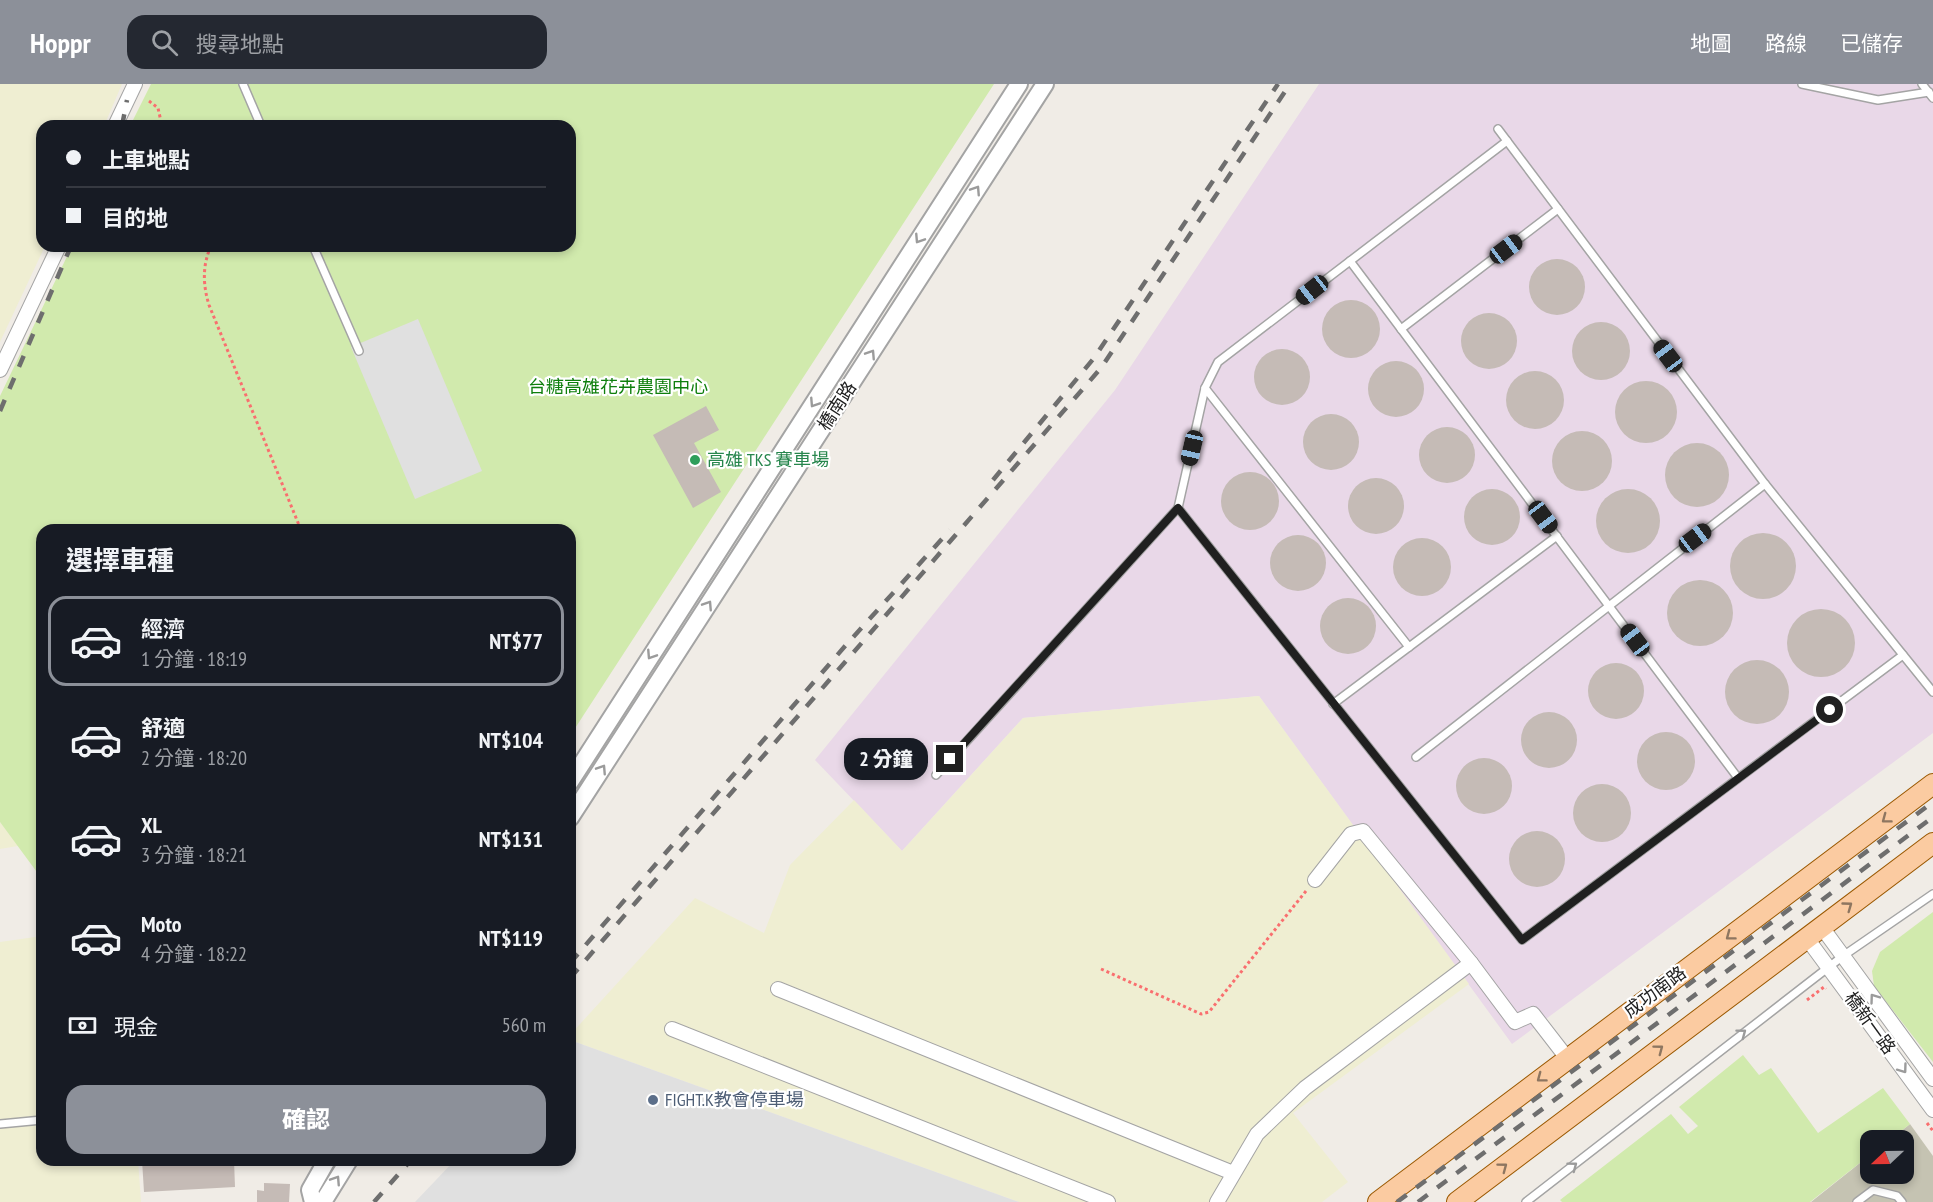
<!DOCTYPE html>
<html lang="zh-TW">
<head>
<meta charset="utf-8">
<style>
  :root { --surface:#171b24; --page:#242831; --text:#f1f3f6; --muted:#9ea1a6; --line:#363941; --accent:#8c9099 }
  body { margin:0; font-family:"PT Sans Narrow","Noto Sans TC",sans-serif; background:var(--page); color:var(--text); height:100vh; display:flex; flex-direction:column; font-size:22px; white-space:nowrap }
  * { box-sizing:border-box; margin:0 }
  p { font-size:20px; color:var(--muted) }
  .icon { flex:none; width:33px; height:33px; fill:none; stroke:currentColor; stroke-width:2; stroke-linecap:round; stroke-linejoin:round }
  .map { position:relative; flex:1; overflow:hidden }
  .details { position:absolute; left:36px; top:440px; width:540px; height:642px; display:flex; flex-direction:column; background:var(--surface); border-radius:18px; box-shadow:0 3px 9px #0003 }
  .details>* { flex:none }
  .top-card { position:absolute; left:36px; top:36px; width:540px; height:132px; border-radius:18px; box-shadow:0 3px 9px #0003; display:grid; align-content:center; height:132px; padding:0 30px; background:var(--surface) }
  .needle { width:39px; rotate:248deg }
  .buttons { position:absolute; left:1860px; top:1046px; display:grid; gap:12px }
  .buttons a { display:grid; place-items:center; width:54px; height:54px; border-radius:12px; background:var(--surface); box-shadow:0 3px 9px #0003; font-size:30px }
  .end { position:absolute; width:27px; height:27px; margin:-14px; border:8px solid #202020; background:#fff; box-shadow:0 0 0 3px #fff }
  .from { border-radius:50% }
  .bubble { position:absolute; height:42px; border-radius:18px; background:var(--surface); box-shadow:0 3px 9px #0003; font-size:20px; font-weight:800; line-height:42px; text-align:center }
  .car { position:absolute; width:18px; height:36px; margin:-18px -9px; border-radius:8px; box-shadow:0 0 4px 2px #0007; background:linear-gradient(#222 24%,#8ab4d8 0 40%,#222 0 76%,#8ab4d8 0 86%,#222 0) }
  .top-card b { display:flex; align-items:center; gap:21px; height:57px; font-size:22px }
  .top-card b+b { border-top:2px solid var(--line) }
  .top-card i { width:15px; height:15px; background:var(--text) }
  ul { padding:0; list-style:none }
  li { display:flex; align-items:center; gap:18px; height:90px; margin:0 12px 9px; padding:0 18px; border:3px solid transparent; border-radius:18px }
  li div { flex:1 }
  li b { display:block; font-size:22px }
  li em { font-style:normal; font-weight:800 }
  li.active { border-color:var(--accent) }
  li>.icon { width:54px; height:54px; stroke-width:1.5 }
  h2 { padding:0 30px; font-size:27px; line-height:72px }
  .pay { display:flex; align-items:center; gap:15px; height:66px; padding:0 30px; font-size:22px }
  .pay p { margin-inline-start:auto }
  .cta { display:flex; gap:12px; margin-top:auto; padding:12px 30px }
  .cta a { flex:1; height:69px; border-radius:18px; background:var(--accent); color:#fff; font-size:24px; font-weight:800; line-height:69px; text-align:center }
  header { display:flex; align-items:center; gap:36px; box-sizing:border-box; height:84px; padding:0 30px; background:var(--accent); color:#fff }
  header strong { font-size:28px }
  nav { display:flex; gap:33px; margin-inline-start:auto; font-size:21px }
  .search { width:420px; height:54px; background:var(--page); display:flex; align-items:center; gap:15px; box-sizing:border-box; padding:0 21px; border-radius:18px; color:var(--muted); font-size:22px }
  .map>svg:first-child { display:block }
  .industrial { fill:#e9d8e8 }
  .construction { fill:#c5c3b2 }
  .farmland { fill:#efeed2 }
  .grass { fill:#d1eaad }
  .parking { fill:#e0e0e0 }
  .building { fill:#c5bbb6 }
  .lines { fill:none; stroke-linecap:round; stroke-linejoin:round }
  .service-casing { stroke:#a4a4a4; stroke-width:10 }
  .minor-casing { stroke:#a4a4a4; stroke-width:16 }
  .tertiary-casing { stroke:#a4a4a4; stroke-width:20 }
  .primary-casing { stroke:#9a5801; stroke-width:22 }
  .path { stroke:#f96f6f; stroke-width:3; stroke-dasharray:3 3; stroke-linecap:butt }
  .service { stroke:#fff; stroke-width:7 }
  .minor { stroke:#fff; stroke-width:14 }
  .tertiary { stroke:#fff; stroke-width:16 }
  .primary { stroke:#fbcba1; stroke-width:20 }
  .rail { stroke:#6e6e6e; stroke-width:4.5; stroke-dasharray:12 12; stroke-linecap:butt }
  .oneway { stroke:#9b9b9b }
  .oneway2 { stroke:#8e7660 }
  .route { stroke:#202020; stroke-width:8 }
  .leisure-dot { fill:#2e9e5b; stroke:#fff; stroke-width:2 }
  .service-dot { fill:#5c6f8a; stroke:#fff; stroke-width:2 }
  .labels { text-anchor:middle; stroke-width:4.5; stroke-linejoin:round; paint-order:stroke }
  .park-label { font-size:18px; fill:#0f7f0d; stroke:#fff }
  .street-label { font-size:18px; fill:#202020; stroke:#fff }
  .leisure-label { font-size:18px; fill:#27864d; stroke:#fff; text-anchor:start }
  .service-label { font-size:18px; fill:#4e5e75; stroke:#fff; text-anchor:start }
</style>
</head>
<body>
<header>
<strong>Hoppr</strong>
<div class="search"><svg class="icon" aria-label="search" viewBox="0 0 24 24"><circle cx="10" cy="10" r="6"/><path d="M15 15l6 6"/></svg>搜尋地點</div>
<nav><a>地圖</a><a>路線</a><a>已儲存</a></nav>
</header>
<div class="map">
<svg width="1933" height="1118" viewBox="0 0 1933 1118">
  <rect width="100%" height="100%" fill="#f0ece6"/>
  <path class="industrial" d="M1319,0H1933V649L1512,960L1259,612L1023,634L902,767L815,676L1115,306Z"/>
  <path class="construction" d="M1910,1040L1933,1072V1118H1811L1870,1071V1089H1904V1056H1890Z"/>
  <g class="farmland">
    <path d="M0,0H122L104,42H42V113L39,118L42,120V162H45L0,258Z"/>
    <path d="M1259,612L1469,900L1293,1029L1348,1098L1322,1118H1019L570,956V951L695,814L764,849L790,781L854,716L902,767L1023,634Z"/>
    <path d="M0,738L18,762L0,765Z"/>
    <path d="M42,852V1076H138L141,1118H0V858Z"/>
  </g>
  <g class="grass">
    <path d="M151,0H994L570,652V446H42V795L0,738V312L72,162H570V42H130Z"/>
    <path d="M1933,828V978L1874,902L1872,887L1880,868Z"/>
    <path d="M1743,971L1759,991L1771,984L1818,1049L1883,1004L1910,1040L1890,1056H1870V1071L1810,1118H1562L1560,1116L1671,1030L1688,1050L1698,1042L1679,1023Z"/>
  </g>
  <g class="parking">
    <path d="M418,235L482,387L415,415L351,263Z"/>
    <path d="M570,956L1019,1118H415L455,1076H570Z"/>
  </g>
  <g class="building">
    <circle cx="1557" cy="203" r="28"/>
    <circle cx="1351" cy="245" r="29"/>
    <circle cx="1489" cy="257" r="28"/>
    <circle cx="1601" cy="267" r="29"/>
    <circle cx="1282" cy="293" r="28"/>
    <circle cx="1396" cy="305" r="28"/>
    <circle cx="1535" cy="316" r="29"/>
    <circle cx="1646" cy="328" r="31"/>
    <path d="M706,322L719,346L694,359L721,408L693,424L653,351Z"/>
    <circle cx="1331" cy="358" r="28"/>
    <circle cx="1447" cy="371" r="28"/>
    <circle cx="1582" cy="377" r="30"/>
    <circle cx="1697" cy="391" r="32"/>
    <circle cx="1250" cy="417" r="29"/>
    <circle cx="1376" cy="422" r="28"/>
    <circle cx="1492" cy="433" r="28"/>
    <circle cx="1628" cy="437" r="32"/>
    <circle cx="1763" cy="482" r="33"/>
    <circle cx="1298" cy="479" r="28"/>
    <circle cx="1422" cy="483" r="29"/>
    <circle cx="1700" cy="529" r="33"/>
    <circle cx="1348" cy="542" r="28"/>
    <circle cx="1821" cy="559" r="34"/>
    <circle cx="1757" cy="608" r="32"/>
    <circle cx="1616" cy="607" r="28"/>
    <circle cx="1549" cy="656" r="28"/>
    <circle cx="1666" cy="677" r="29"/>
    <circle cx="1484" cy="702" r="28"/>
    <circle cx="1602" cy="729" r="29"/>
    <circle cx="1537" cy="775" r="28"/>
    <path d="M142,1076H234L235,1103L144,1108Z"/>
    <path d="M264,1099L290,1100L289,1118H257V1106L264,1107Z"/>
  </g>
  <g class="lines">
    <defs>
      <g id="service">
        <path d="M243,0L261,42"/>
        <path d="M1802,0L1878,16L1929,8"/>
        <path d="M1922,0L1933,14"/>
        <path d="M1498,45L1765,400L1933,608"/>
        <path d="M313,162L359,267"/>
        <path d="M1350,177L1738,694"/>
        <path d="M1401,245L1558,125"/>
        <path d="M1205,304L1409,563"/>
        <path d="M1178,424L1522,856L1903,571"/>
        <path d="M1333,620L1557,452"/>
        <path d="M1416,673L1765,400"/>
        <path d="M936,691L1178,424L1205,304L1218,278L1507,57"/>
        <path d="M0,1040L42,1036"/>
        <path d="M1526,1118L1843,872L1933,810"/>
        <path d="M1857,1118L1873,1106L1897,1112L1902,1118"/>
      </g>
      <g id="minor">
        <path d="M115,42L135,0"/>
        <path d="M0,286L59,162"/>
        <path d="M1315,796L1351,750L1363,747L1471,879L1515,938L1533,930L1567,974"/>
        <path d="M1821,842L1933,995"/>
        <path d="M1806,853L1933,1026"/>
        <path d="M778,905L1233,1089"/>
        <path d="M672,945L1108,1118"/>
        <path d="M1217,1118L1257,1050L1305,1004L1471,879"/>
      </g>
      <g id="tertiary">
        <path d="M570,698L1019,0"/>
        <path d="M570,734L1045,0"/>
        <path d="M313,1118L310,1106L327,1076"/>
        <path d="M323,1118L349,1076"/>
      </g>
      <g id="primary">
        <path d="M1378,1118L1933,700"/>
        <path d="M1457,1118L1933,759"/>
      </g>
    </defs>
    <use href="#service" class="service-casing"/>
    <use href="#minor" class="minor-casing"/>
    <use href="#tertiary" class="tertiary-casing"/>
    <use href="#primary" class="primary-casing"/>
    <g class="path">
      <path d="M149,17L158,24L162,42"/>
      <path d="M211,162C202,182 203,201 209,221L301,446"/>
      <path d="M38,714L42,712"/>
      <path d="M1101,885L1201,930L1209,928L1306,807"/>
      <path d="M1807,916L1824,903L1826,905"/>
      <path d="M1927,1039L1933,1047"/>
    </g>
    <use href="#service" class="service"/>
    <use href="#minor" class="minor"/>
    <use href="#tertiary" class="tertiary"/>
    <use href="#primary" class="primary"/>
    <g class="rail">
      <path d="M122,42L127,16"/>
      <path d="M0,327L71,162"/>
      <path d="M993,396L1094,274L1278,0"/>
      <path d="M570,879L846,561L950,446"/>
      <path d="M570,894L1101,284L1290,0"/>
      <path d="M374,1118L411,1076"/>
      <path d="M1397,1118L1933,718"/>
      <path d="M1418,1118L1933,733"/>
    </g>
  </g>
  <defs><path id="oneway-chevron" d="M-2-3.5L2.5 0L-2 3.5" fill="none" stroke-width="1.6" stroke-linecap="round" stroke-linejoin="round" transform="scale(1.5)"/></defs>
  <g class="oneway">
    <use href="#oneway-chevron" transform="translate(976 106) rotate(-57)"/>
    <use href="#oneway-chevron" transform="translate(919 155) rotate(123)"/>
    <use href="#oneway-chevron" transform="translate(871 270) rotate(-57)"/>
    <use href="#oneway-chevron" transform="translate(814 319) rotate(123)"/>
    <use href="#oneway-chevron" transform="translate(708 521) rotate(-57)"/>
    <use href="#oneway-chevron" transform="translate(651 571) rotate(123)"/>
    <use href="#oneway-chevron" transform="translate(602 685) rotate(-57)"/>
    <use href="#oneway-chevron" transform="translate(1874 914) rotate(-126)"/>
    <use href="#oneway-chevron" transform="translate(1742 949) rotate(-37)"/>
    <use href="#oneway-chevron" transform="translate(1903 985) rotate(54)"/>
    <use href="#oneway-chevron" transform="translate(1573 1082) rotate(-37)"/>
    <use href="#oneway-chevron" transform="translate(336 1096) rotate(-57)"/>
  </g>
  <g class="oneway2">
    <use href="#oneway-chevron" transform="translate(1886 735) rotate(143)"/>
    <use href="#oneway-chevron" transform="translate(1848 822) rotate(-36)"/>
    <use href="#oneway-chevron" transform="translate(1730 852) rotate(143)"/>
    <use href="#oneway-chevron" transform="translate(1659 965) rotate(-37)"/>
    <use href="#oneway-chevron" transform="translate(1541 994) rotate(143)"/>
    <use href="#oneway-chevron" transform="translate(1503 1083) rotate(-37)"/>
  </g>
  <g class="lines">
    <path class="route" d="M950,675L1178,424L1522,856L1830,626"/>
  </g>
  <circle class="leisure-dot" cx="695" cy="376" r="6"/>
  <circle class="service-dot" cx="653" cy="1016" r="6"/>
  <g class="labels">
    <g class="park-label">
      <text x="618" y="309">台糖高雄花卉農園中心</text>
    </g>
    <g class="street-label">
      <text transform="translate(837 322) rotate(-57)" y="6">橋南路</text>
      <text transform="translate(1655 908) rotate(-37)" y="6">成功南路</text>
      <text transform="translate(1870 939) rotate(54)" y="6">橋新一路</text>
    </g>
    <g class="leisure-label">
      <text x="707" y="382">高雄 TKS 賽車場</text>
    </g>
    <g class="service-label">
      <text x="665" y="1022">FIGHT.K教會停車場</text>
    </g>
  </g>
</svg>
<div class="buttons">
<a><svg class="needle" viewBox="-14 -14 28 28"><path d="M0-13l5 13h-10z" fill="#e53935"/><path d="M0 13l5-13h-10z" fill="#9ea1a6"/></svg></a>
</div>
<i class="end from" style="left:1830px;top:626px"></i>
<i class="end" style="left:950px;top:675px"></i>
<div class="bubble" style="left:844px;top:654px;width:84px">2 分鐘</div>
<i class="car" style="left:1506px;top:165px;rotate:53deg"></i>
<i class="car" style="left:1312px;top:206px;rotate:232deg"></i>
<i class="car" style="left:1668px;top:272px;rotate:323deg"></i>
<i class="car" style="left:1192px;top:364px;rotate:193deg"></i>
<i class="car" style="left:1543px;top:433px;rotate:143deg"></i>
<i class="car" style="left:1695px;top:454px;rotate:53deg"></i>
<i class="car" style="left:1635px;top:556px;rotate:323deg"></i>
<div class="top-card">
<b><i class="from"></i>上車地點</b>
<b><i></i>目的地</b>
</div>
<section class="details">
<h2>選擇車種</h2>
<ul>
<li class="active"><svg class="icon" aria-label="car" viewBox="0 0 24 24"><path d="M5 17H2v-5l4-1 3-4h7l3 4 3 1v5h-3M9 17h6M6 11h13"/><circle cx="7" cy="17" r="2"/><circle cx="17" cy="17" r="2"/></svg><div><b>經濟</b><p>1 分鐘 · 18:19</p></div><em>NT$77</em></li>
<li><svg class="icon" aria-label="car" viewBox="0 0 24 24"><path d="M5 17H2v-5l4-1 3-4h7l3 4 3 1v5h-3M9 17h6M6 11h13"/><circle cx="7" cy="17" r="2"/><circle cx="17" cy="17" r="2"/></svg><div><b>舒適</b><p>2 分鐘 · 18:20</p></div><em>NT$104</em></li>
<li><svg class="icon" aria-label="car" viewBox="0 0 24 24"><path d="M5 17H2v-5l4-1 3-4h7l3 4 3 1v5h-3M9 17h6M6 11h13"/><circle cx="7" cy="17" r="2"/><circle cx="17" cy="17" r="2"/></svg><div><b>XL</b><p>3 分鐘 · 18:21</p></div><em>NT$131</em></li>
<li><svg class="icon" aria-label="car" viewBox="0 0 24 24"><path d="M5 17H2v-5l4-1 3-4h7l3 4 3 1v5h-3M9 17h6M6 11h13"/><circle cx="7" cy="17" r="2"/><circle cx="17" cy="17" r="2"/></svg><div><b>Moto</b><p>4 分鐘 · 18:22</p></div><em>NT$119</em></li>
</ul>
<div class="pay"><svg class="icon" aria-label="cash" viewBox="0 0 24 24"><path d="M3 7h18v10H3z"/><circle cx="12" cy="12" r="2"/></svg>現金<p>560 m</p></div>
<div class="cta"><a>確認</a></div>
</section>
</div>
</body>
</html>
